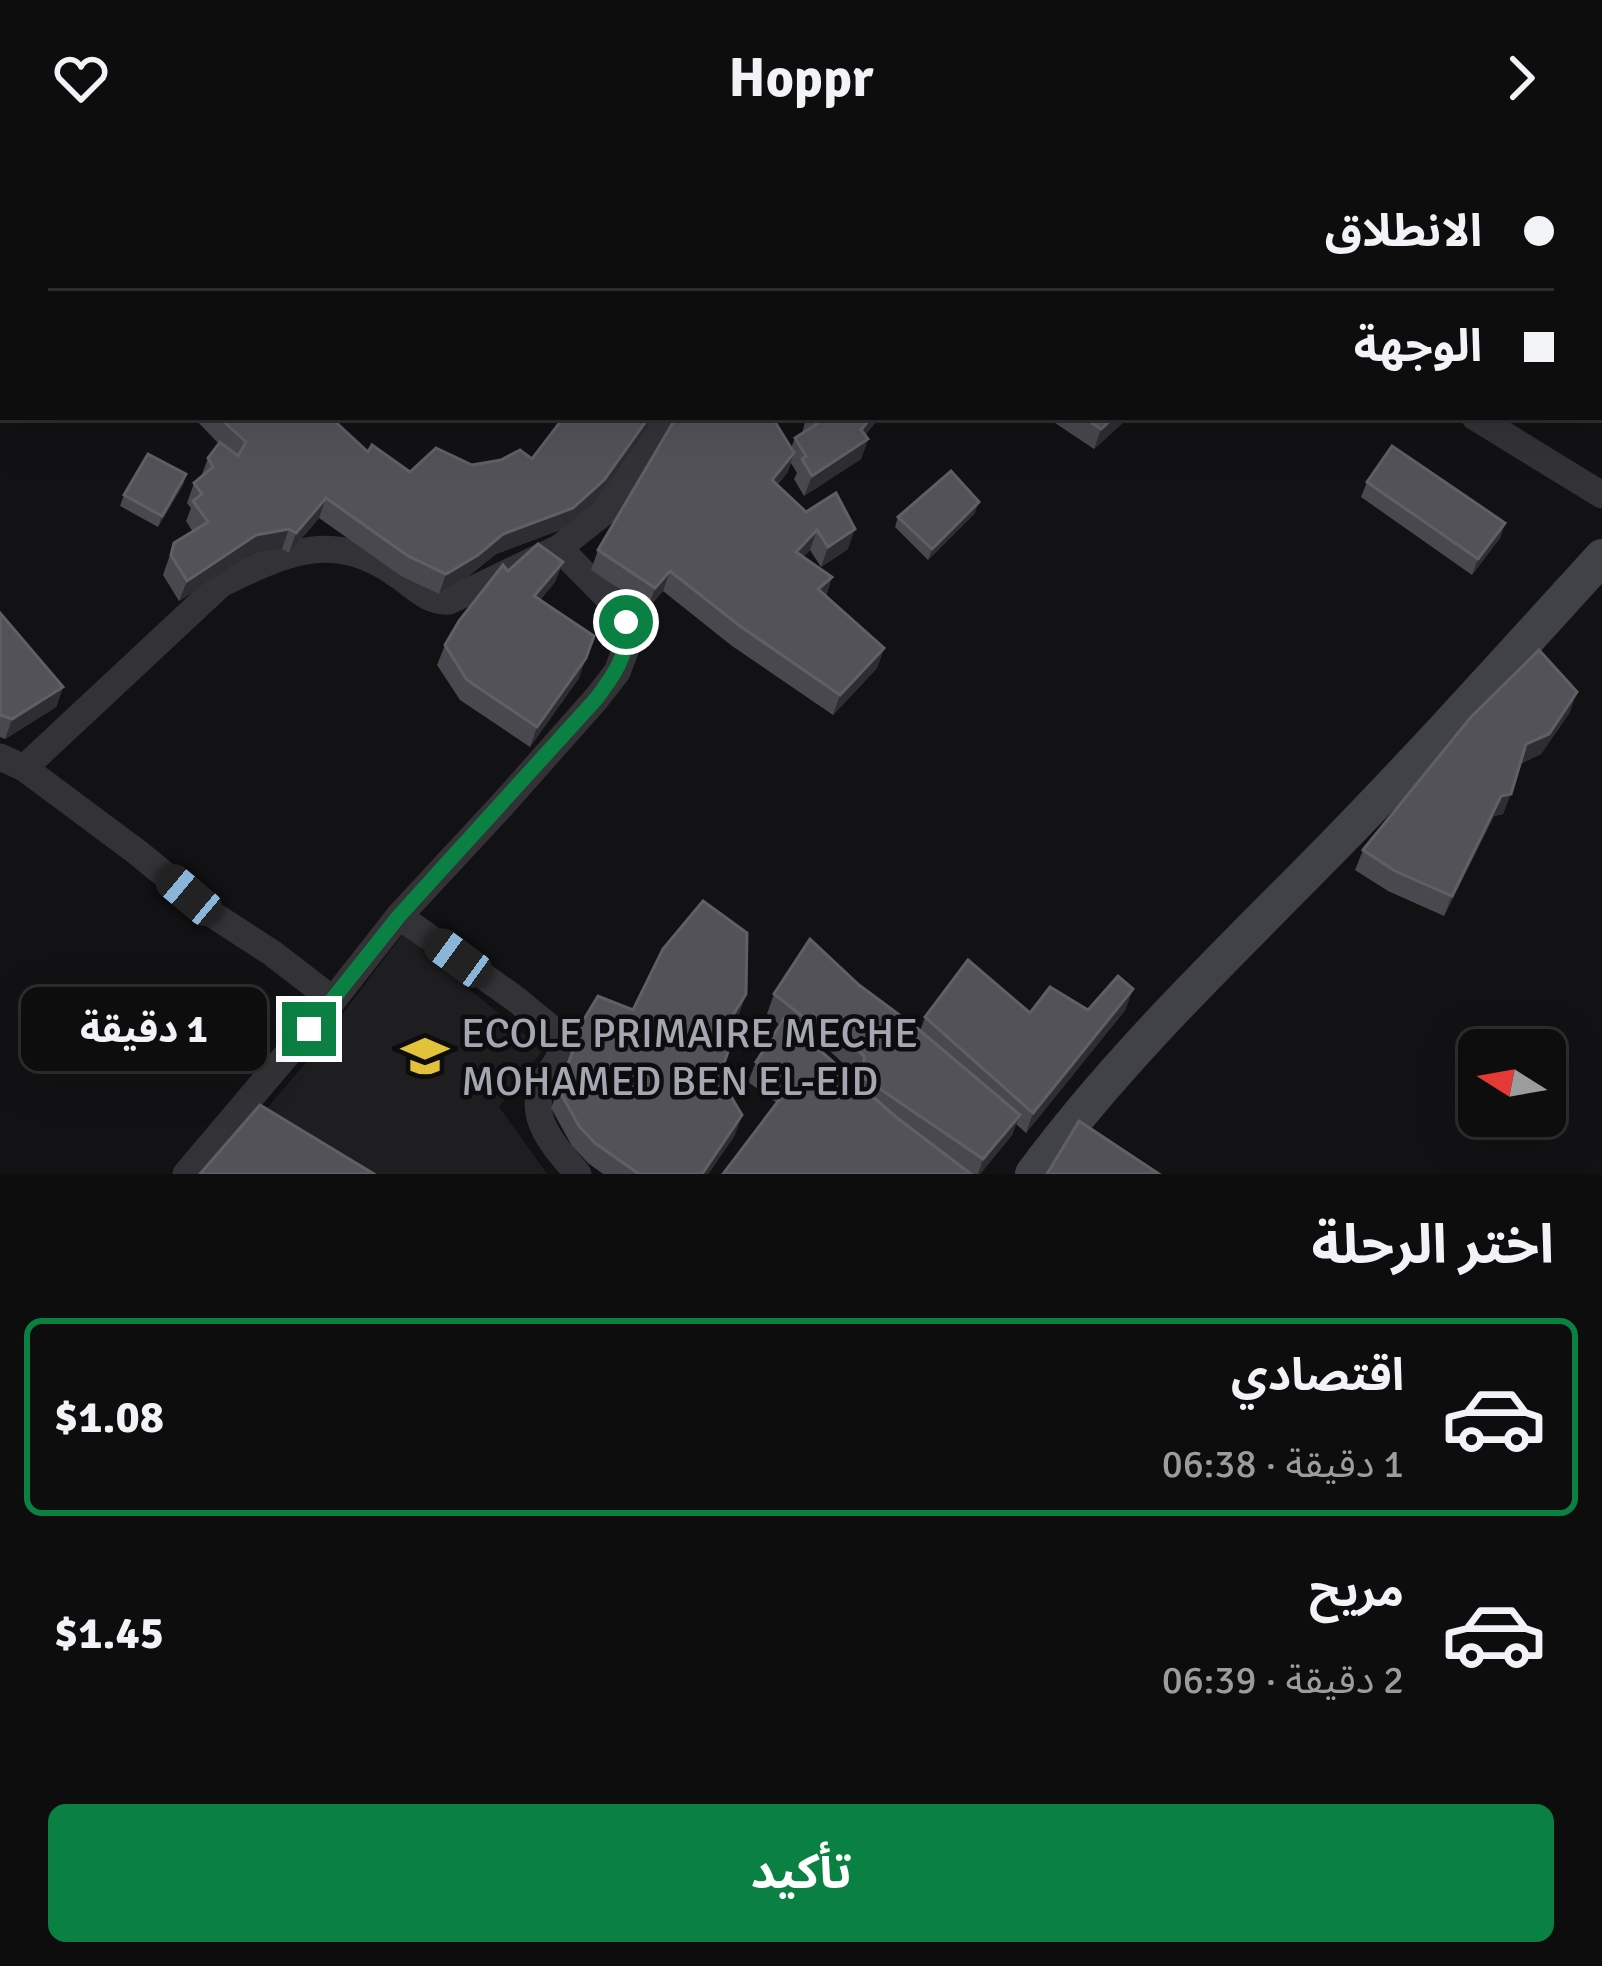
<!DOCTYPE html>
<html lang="ar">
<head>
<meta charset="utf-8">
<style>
  :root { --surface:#0e0d0e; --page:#1c1b1c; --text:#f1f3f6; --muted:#9b9c9e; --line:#2e2d2e; --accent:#0b8043 }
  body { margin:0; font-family:Signika,"Noto Sans Arabic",sans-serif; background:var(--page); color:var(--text); direction:rtl; height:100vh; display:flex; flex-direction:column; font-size:45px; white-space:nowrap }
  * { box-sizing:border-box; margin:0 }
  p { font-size:39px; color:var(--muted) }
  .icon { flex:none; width:66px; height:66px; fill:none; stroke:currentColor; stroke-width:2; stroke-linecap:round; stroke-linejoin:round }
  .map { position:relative; height:1018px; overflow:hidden; direction:ltr }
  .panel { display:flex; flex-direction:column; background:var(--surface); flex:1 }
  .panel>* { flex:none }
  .banner { position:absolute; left:0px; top:0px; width:1602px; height:264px; box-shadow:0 12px 48px #0002,0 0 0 3px var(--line); direction:rtl; display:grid; align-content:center; height:264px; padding:0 48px; background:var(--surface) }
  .needle { width:78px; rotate:281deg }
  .buttons { position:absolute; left:1458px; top:873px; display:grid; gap:24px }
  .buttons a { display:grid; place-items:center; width:108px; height:108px; border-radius:18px; background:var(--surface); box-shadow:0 12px 48px #0002,0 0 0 3px var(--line); font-size:60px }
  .end { position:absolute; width:54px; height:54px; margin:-27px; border:15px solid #0b8043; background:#fff; box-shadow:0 0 0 6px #fff }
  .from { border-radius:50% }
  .bubble { position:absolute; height:84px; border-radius:18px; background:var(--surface); box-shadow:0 12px 48px #0002,0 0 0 3px var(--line); font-size:39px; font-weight:700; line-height:84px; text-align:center; direction:rtl }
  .car { position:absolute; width:36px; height:72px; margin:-36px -18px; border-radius:15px; box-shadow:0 0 9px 3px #0007; background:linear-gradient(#222 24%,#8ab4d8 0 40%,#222 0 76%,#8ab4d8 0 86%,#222 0) }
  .banner b { display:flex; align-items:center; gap:42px; height:114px; font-size:45px }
  .banner b+b { border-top:3px solid var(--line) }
  .banner i { width:30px; height:30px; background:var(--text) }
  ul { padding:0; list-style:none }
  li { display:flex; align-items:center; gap:36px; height:198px; margin:0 24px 18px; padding:0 24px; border:6px solid transparent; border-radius:18px }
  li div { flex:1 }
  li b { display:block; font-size:45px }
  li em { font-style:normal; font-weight:700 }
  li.current { border-color:var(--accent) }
  li>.icon { width:108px; height:108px; stroke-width:1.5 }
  h2 { padding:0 48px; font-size:54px; line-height:144px }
  .primary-button { display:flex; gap:24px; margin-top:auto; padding:24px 48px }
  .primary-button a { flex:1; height:138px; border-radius:18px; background:var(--accent); color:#fff; font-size:48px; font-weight:700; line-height:138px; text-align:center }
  header { display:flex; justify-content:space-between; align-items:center; height:156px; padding:0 48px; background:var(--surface); font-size:54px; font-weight:700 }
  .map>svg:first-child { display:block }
  .built { fill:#1e1e20 }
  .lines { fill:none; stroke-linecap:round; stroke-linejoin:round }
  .street { stroke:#333337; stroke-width:27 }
  .secondary { stroke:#414247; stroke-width:36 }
  .wall { fill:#48484e; fill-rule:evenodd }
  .shaded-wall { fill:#2e2e32 }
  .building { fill:#525258; stroke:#5f5f66; stroke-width:3 }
  .route { stroke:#0b8043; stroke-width:15 }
  .labels { text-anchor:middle; stroke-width:9; stroke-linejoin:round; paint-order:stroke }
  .poi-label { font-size:42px; fill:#a4a6b2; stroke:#0d0c0e; text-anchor:start }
</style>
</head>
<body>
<header><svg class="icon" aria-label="forward" viewBox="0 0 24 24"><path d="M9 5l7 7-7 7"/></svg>Hoppr<svg class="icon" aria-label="heart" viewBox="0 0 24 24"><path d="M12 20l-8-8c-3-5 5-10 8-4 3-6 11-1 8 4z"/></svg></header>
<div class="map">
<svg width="1602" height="1018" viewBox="0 0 1602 1018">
  <rect width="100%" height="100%" fill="#121113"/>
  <path class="built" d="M403,778L543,894L499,951L547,1018H333L253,969L307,905Z"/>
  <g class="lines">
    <g class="street">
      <path d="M0,60L3,61"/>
      <path d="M1475,261L1602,339"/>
      <path d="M0,601L24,612L137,696L215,760L272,797L333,844"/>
      <path d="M24,612L221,428C286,396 335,373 399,420C415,431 429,447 449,445L559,392L603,357L671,261"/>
      <path d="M399,760L517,844L565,884C563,900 552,912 544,926C525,962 557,993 578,1018"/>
      <path d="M186,1018L333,844L399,760L502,649L596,543L617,516L625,495L628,478L626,466L619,453L559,392"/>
    </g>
    <path class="secondary" d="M1033,1018C1120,900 1227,799 1329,695C1422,600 1512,500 1602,401"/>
  </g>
  <g class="wall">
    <path d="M204,0H308L304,3H207Z"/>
    <path d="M193,261H330L368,296L410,316L532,303L564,261H653L651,268L597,344L565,372L496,398L470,419L439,438L401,420L319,362L289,397L282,393L249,399L179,445L163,419L174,387L193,376L186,365L191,352L187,347L194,327L201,321L208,302L219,288Z"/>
    <path d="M806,261H880L865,279L868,283L861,303L804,340L794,323L797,317L791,307L787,317L777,329L848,393L821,411L810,394L803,401L832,421L826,440L884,492L877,512L833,559L732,490L663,435L648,452L591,414L598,394L791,292L795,282L802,278Z"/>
    <path d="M1046,261H1129L1094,293Z"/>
    <path d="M186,318L183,329L158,371L120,350L124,339Z"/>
    <path d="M1367,326L1505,367L1500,382L1472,419L1361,341Z"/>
    <path d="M975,357L928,404L895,371L898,361Z"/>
    <path d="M563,406L555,426L540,444L579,522L530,591L460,544L437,509L445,489L508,415Z"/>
    <path d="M0,457L63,531L56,551L5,583L0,581Z"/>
    <path d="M1570,556L1541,598L1520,608L1503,658L1494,660L1444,760L1388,735L1355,714L1363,694Z"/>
    <path d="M859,829L920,875L925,861L1126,853L1026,977L1016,968L1012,979L980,1018H723L777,947L748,926L756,906L780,869L767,858L774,838ZM820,886L857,920V927L812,887Z"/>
    <path d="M746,838L739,858L727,876L723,910L724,929L735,979L708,1018H603L588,1007L572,990L551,952L570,902V895L577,875L633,854Z"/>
  </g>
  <g class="shaded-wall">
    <path d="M286,0H308L304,3H282Z"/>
    <path d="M649,261H653L651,268L597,344L565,372L496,398L470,419L439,438L446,418L503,378Z"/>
    <path d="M871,261H880L855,292L868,283L861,303L804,340L812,320L861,274Z"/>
    <path d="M1114,261H1129L1094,293L1101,273Z"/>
    <path d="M794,297L787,317L764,344L772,324Z"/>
    <path d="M186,318L183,329L158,371L162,360Z"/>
    <path d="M326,342L319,362L289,397L296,377Z"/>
    <path d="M979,346L975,357L928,404L932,393Z"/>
    <path d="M1505,367L1500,382L1472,419L1478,403Z"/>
    <path d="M289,373L282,393L249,399L179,445L187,425L256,379Z"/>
    <path d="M855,373L848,393L821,411L828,391Z"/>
    <path d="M817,374L810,394L789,416L796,396Z"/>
    <path d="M563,406L555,426L526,460L534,440Z"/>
    <path d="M670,415L663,435L648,452L655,432Z"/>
    <path d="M832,421L825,441L818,433Z"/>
    <path d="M884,492L877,512L833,559L840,539Z"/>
    <path d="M586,502L579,522L530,591L537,571Z"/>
    <path d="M63,531L56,551L5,583L12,563Z"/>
    <path d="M1577,536L1570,556L1541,598L1519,608L1526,588Z"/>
    <path d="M1511,638L1503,658L1494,660L1444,760L1452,740L1501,640Z"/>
    <path d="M1133,833L1126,853L1026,977L1033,957Z"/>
    <path d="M746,838L739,858L719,890L726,870Z"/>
    <path d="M827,866L820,886L805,888L812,868Z"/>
    <path d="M742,959L735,979L708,1018H702Z"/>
    <path d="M1020,959L1012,979L980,1018H978L983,1003Z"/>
  </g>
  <g class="building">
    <path d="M231,0H286L282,3H234Z"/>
    <path d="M332,0H526L525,3H328Z"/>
    <path d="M219,261H330L368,296L372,289L410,316L436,292L472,309L501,304L520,294L532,303L564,261H649L604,324L573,352L503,378L478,399L446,418L408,400L326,342L296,377L289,373L256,379L187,425L171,399L174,387L208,366L193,345L202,338L194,327L213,311L208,302L220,286L238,300L246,286Z"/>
    <path d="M678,261H772L794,297L772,324L806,356L836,337L855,373L828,391L817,374L796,396L832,421L818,433L884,492L840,539L740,470L670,415L655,432L598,394L674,265Z"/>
    <path d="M811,261H871L861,274L868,283L812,320L802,303L806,300L795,282L817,268Z"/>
    <path d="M1083,261H1114L1101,273Z"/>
    <path d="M1392,290L1505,367L1478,403L1367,326Z"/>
    <path d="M148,298L186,318L162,360L124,339Z"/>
    <path d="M951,315L979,346L932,393L898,361Z"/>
    <path d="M538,388L563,406L534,440L594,480L586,502L537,571L467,524L445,489L459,465L503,409L508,415Z"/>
    <path d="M0,457L63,531L12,563L0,559Z"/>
    <path d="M1539,494L1577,536L1549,578L1526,588L1511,638L1501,640L1452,740L1395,715L1363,694L1471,561Z"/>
    <path d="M703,745L747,777L746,838L726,870L730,890L723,910L724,929L742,959L702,1018H639L595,987L579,970L558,932L578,883L577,875L598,840L633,854L663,793Z"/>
    <path d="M810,783L859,829L917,872L1020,959L983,1003L864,922V900L827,866L812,868L774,838Z"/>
    <path d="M968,804L1030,857L1050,831L1088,854L1118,820L1133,833L1033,957L925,861Z"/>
    <path d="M784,863L896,961L971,1018H723L789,931L756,906Z"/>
    <path d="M260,949L374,1018H200Z"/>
    <path d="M1079,965L1159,1018H1047Z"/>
  </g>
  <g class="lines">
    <path class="route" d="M309,873L399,760L596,543C614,519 630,497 626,466"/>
  </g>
  <defs>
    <symbol id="school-bare" viewBox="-9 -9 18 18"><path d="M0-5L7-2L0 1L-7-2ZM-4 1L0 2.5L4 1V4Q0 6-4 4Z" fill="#e2c23a" stroke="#0d0c0e" stroke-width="2.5" paint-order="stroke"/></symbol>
  </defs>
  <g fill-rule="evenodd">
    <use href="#school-bare" x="392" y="867" width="66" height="66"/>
  </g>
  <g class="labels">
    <g class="poi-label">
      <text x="461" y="891">ECOLE PRIMAIRE MECHE<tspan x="461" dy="48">MOHAMED BEN EL-EID</tspan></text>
    </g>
  </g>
</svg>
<div class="buttons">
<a><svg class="needle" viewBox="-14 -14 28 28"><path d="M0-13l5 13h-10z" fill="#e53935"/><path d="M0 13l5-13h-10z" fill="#9b9c9e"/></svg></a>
</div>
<i class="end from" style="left:626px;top:466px"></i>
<i class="end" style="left:309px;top:873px"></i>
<div class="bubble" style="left:21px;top:831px;width:246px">1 دقيقة</div>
<i class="car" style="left:189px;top:739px;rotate:310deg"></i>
<i class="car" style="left:458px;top:802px;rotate:306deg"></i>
<div class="banner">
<b><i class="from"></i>الانطلاق</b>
<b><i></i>الوجهة</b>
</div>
</div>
<section class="panel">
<h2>اختر الرحلة</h2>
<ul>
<li class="current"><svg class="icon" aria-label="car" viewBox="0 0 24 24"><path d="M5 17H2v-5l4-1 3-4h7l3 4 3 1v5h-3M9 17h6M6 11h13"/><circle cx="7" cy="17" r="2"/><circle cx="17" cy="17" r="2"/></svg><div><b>اقتصادي</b><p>1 دقيقة · 06:38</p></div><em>$1.08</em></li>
<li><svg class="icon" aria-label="car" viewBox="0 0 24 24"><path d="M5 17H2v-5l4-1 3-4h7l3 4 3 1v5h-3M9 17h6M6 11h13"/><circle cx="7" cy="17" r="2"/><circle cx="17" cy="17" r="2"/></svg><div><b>مريح</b><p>2 دقيقة · 06:39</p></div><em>$1.45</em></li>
</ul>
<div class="primary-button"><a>تأكيد</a></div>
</section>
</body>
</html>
